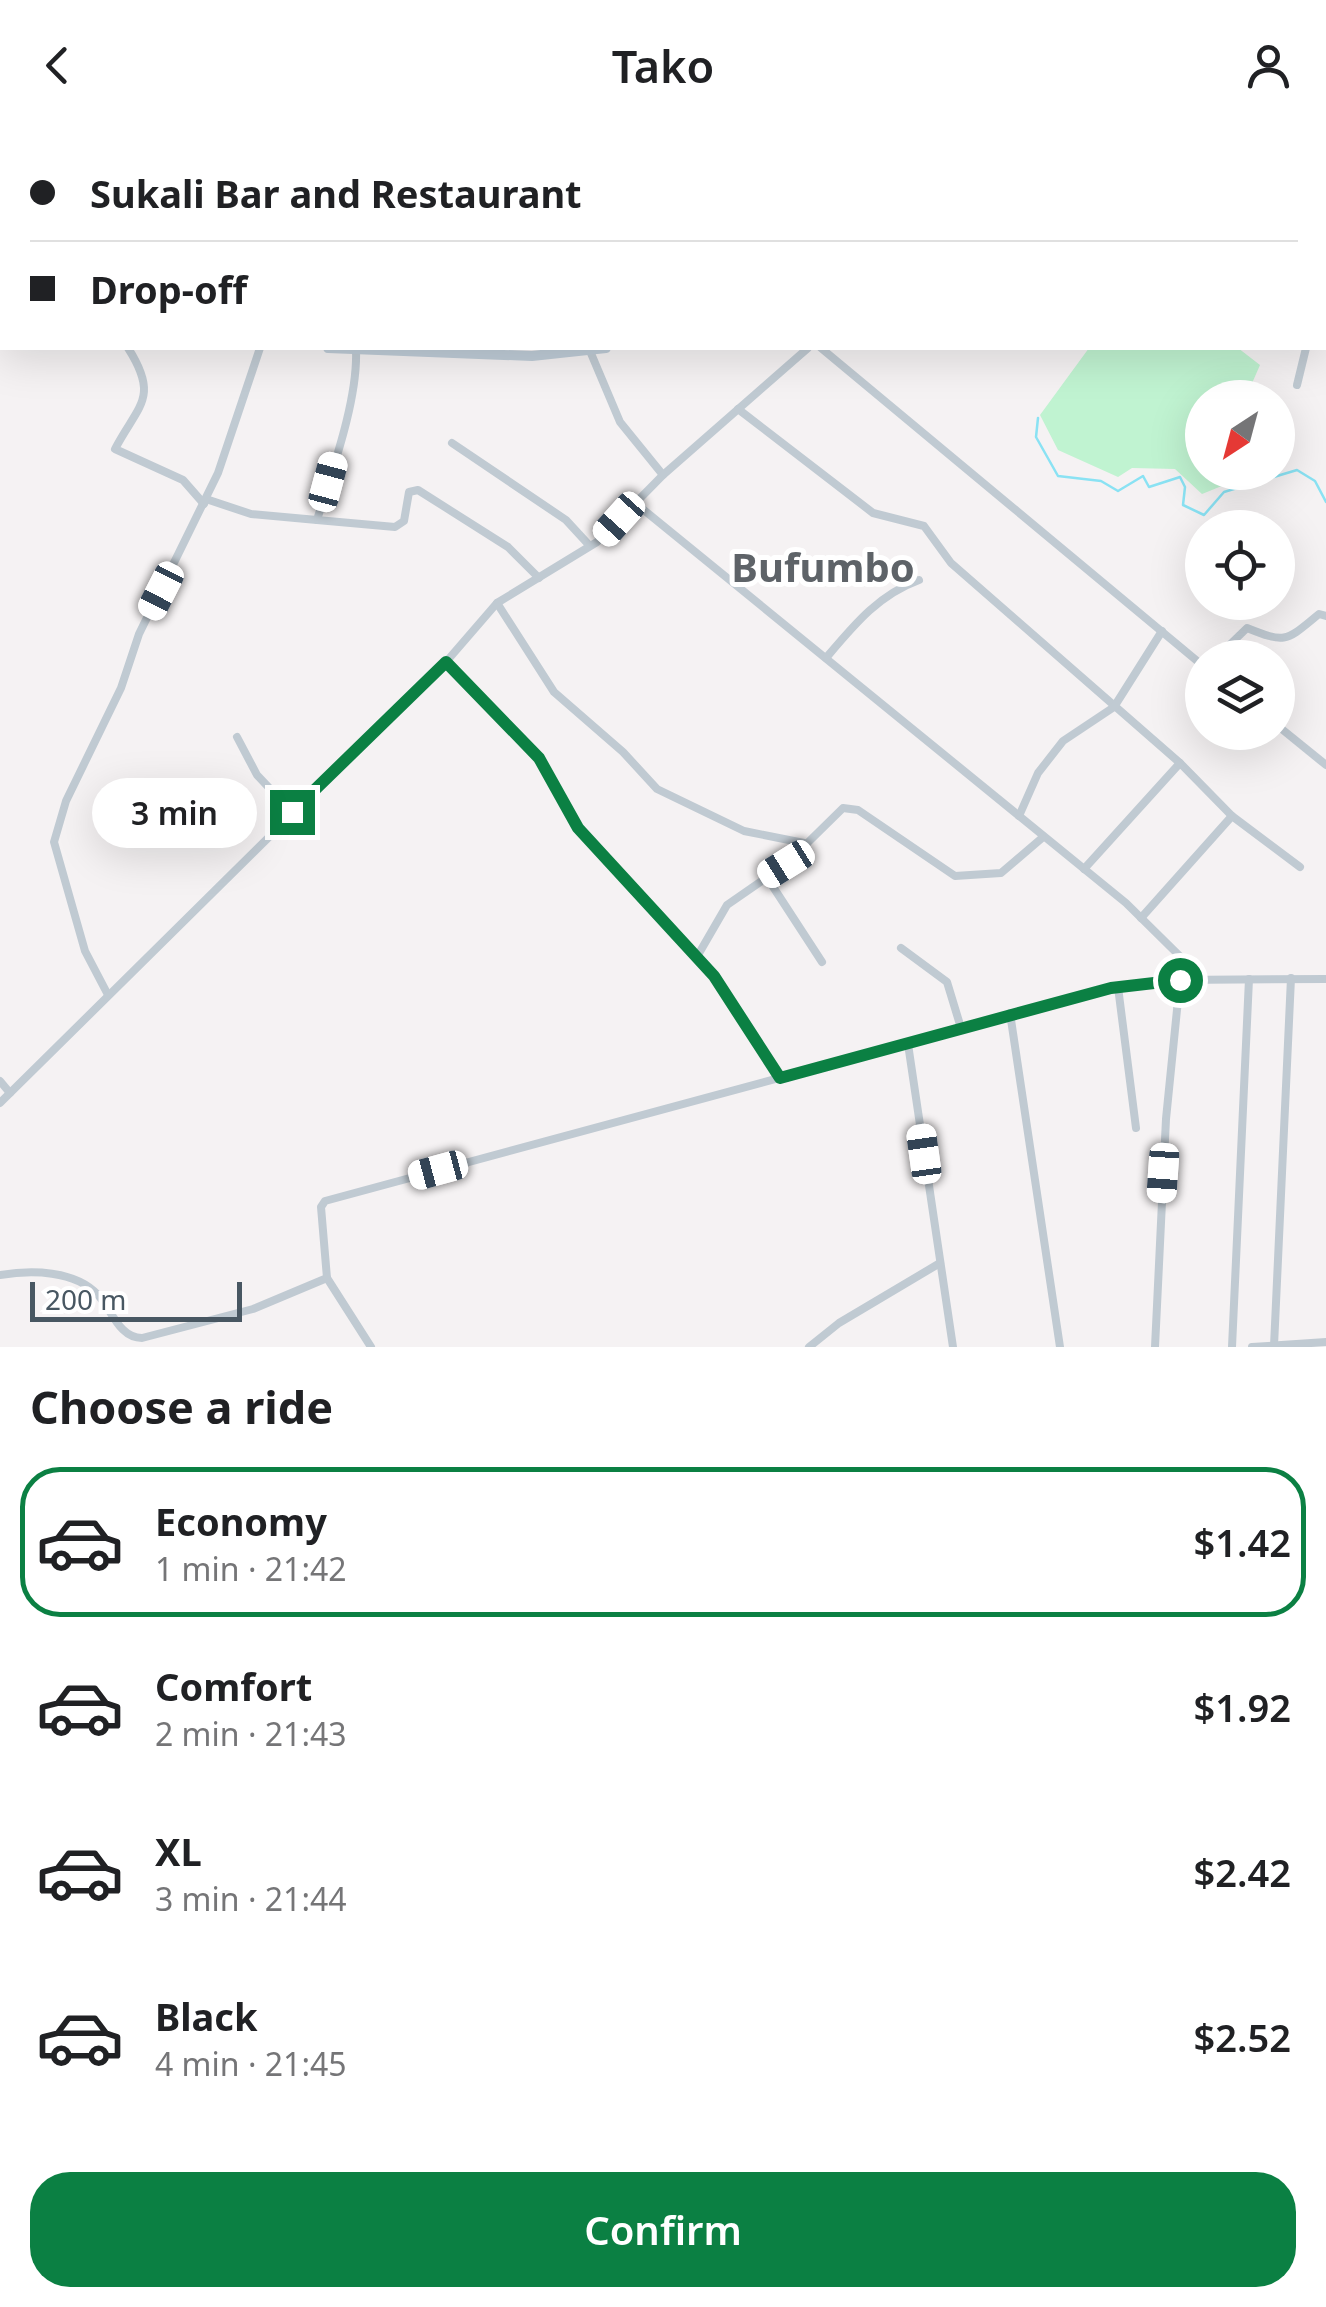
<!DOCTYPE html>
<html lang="en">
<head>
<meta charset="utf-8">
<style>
  :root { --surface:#fff; --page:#f6f6f6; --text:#202124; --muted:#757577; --line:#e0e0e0; --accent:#0b8043 }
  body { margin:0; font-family:"Noto Sans",sans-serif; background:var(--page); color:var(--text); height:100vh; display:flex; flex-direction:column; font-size:38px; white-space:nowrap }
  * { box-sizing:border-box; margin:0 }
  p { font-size:32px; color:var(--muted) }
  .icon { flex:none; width:55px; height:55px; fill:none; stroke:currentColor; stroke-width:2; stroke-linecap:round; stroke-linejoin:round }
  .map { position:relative; height:1217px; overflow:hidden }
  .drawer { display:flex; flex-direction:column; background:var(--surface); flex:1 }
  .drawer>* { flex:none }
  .guide { position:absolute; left:0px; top:0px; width:1328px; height:220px; box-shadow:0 10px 40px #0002; display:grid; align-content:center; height:220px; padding:0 30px; background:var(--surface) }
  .needle { width:65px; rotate:216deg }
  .fabs { position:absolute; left:1185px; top:250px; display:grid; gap:20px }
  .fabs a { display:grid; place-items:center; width:110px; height:110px; border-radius:50%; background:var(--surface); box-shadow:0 10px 40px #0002; font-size:50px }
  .scale { position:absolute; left:30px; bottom:25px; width:212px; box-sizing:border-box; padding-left:10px; border:5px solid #485762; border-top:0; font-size:28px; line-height:35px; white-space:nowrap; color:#485762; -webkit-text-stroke:8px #fff; paint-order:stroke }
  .end { position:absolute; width:45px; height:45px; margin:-22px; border:12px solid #0b8043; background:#fff; box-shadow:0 0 0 5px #fff }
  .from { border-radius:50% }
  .bubble { position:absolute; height:70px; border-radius:35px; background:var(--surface); box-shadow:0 10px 40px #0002; font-size:32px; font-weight:600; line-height:70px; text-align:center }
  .car { position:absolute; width:30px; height:60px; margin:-30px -15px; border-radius:12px; box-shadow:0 0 8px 2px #0007; background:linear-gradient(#fff 24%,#345 0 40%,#fff 0 76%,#345 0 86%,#fff 0) }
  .guide b { display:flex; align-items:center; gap:35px; height:95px; font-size:38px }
  .guide b+b { border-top:2px solid var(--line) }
  .guide i { width:25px; height:25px; background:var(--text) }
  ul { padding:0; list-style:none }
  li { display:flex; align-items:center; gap:30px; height:150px; margin:0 20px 15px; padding:0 10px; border:5px solid transparent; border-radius:40px }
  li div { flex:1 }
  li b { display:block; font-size:38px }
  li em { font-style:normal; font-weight:600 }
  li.on { border-color:var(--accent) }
  li>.icon { width:90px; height:90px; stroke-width:1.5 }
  h2 { padding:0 30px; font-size:45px; line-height:120px }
  .primary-button { display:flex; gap:20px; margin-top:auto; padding:20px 30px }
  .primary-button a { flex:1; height:115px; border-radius:40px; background:var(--accent); color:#fff; font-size:40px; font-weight:600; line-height:115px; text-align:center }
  header { display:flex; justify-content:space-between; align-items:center; height:130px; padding:0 30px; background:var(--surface); font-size:45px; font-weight:600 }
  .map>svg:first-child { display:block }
  .green { fill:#c0f3d1 }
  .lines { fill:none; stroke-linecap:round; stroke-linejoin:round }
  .stream { stroke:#8ae2f3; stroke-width:2.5 }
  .street { stroke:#c0cad2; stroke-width:8 }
  .secondary { stroke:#bfccd7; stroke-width:10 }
  .route { stroke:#0b8043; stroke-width:12 }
  .labels { text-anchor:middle; stroke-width:10; stroke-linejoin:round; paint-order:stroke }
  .quarter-label { font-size:40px; font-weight:bold; fill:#5e6368; stroke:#fff }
</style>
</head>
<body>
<header><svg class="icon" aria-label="back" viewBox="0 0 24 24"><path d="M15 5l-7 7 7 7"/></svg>Tako<svg class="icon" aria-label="person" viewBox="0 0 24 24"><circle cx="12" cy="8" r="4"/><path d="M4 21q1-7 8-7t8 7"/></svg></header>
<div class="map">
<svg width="1326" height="1217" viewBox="0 0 1326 1217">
  <rect width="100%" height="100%" fill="#f5f2f3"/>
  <path class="green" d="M1089,218H1238L1260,235L1246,267L1202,268V342L1254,343L1202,364L1175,339L1132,338L1118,347L1058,320L1040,285Z"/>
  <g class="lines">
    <path class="stream" d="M1038,288L1036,307L1058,346L1101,351L1118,361L1143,346L1149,357L1180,347L1185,357L1183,375L1204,385L1224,362L1297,340L1315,351L1326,372"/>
    <g class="street">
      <path d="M1074,0L1075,2"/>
      <path d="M89,2L90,0"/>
      <path d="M524,2L525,0"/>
      <path d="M759,2L761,0"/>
      <path d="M128,218C160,268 138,275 115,319L183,350L204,374"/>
      <path d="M821,218L1202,535"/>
      <path d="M590,221L620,292L663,345"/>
      <path d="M1297,255L1306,218"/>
      <path d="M738,279L873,383L924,396L951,433L1180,633"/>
      <path d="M452,313L566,390L589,415"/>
      <path d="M206,369L251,384L317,390C332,341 358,270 356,220"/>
      <path d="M634,372L1126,773L1204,850"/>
      <path d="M317,390L395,397L404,391L409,362L418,360L508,417L539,448"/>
      <path d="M497,473L554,562L623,622L657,659L744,701L804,713"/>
      <path d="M826,528C854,495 878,465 919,450"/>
      <path d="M1216,528L1247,498C1287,514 1286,511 1319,484L1326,486"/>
      <path d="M446,532L539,628L578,698L715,846L780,948"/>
      <path d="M1278,596L1326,635"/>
      <path d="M237,607L257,645L292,682"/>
      <path d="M1019,686L1038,643L1063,611L1114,577L1162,501"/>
      <path d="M1084,739L1180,633L1232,686"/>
      <path d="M766,746L822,832"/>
      <path d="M1141,788L1232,686L1300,737"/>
      <path d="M901,818L947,852L961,898"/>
      <path d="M698,825L727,775L786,734L843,678L858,680L955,746L1001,743L1042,708"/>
      <path d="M1118,857L1136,998"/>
      <path d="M107,863L85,821L54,712L66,671L121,558L139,504L218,343L260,218"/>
      <path d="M1010,883L1060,1217"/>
      <path d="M908,914L953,1217"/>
      <path d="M0,951L10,963"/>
      <path d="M0,973L446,532L497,473L597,412L663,345L808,218"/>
      <path d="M0,1145C31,1140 75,1140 98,1165C112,1180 119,1208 142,1208L253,1179L327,1148L321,1077L325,1071L1111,858L1173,850L1326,849"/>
      <path d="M327,1148L371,1217"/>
      <path d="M1274,1216L1291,848"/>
      <path d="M809,1217L839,1193L940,1133"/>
      <path d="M1155,1217L1166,989L1180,850"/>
      <path d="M1232,1217L1249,849"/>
      <path d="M1252,1217L1326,1212"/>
    </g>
    <g class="secondary">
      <path d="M1066,2L1069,0"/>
      <path d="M0,130L2,131"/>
      <path d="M328,218L532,226L606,218"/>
    </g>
  </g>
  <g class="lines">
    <path class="route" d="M292,682L446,532L539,628L578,698L714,846L780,948L1111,858L1180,850"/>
  </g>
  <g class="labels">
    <g class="quarter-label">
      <text x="823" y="452">Bufumbo</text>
    </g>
  </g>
</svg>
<div class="fabs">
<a><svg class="needle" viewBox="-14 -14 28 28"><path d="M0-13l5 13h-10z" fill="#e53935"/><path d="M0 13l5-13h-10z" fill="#757577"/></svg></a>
<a><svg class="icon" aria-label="locate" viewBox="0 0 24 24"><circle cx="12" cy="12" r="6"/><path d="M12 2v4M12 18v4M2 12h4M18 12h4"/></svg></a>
<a><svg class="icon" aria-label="layers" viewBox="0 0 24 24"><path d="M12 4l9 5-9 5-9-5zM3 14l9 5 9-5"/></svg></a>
</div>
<div class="scale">200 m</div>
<i class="end from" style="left:1180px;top:850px"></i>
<i class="end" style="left:292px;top:682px"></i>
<div class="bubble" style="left:92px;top:648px;width:165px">3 min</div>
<i class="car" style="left:328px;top:352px;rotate:15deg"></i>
<i class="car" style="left:619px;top:389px;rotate:222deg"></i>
<i class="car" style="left:161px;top:461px;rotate:207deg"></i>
<i class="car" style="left:786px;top:734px;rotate:238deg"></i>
<i class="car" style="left:924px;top:1024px;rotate:352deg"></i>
<i class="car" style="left:438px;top:1040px;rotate:255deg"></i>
<i class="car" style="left:1163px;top:1043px;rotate:184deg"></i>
<div class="guide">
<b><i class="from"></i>Sukali Bar and Restaurant</b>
<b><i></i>Drop-off</b>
</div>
</div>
<section class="drawer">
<h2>Choose a ride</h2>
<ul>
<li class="on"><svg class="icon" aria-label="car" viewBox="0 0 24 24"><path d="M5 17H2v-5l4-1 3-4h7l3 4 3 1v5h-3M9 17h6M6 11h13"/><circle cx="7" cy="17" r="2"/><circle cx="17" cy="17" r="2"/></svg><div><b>Economy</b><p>1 min · 21:42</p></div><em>$1.42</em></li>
<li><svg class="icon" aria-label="car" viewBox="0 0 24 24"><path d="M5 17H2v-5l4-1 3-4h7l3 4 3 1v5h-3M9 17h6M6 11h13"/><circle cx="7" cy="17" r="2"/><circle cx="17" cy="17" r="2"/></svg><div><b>Comfort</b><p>2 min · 21:43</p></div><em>$1.92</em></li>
<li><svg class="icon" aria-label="car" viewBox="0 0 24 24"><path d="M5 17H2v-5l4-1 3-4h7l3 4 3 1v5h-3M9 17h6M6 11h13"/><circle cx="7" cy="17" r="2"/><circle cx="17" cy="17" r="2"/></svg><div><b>XL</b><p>3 min · 21:44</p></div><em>$2.42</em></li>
<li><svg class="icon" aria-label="car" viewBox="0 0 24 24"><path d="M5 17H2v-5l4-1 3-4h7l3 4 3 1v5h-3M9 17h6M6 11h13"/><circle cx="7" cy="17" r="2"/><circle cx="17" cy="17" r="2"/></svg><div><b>Black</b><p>4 min · 21:45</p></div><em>$2.52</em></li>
</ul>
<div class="primary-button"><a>Confirm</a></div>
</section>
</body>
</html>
